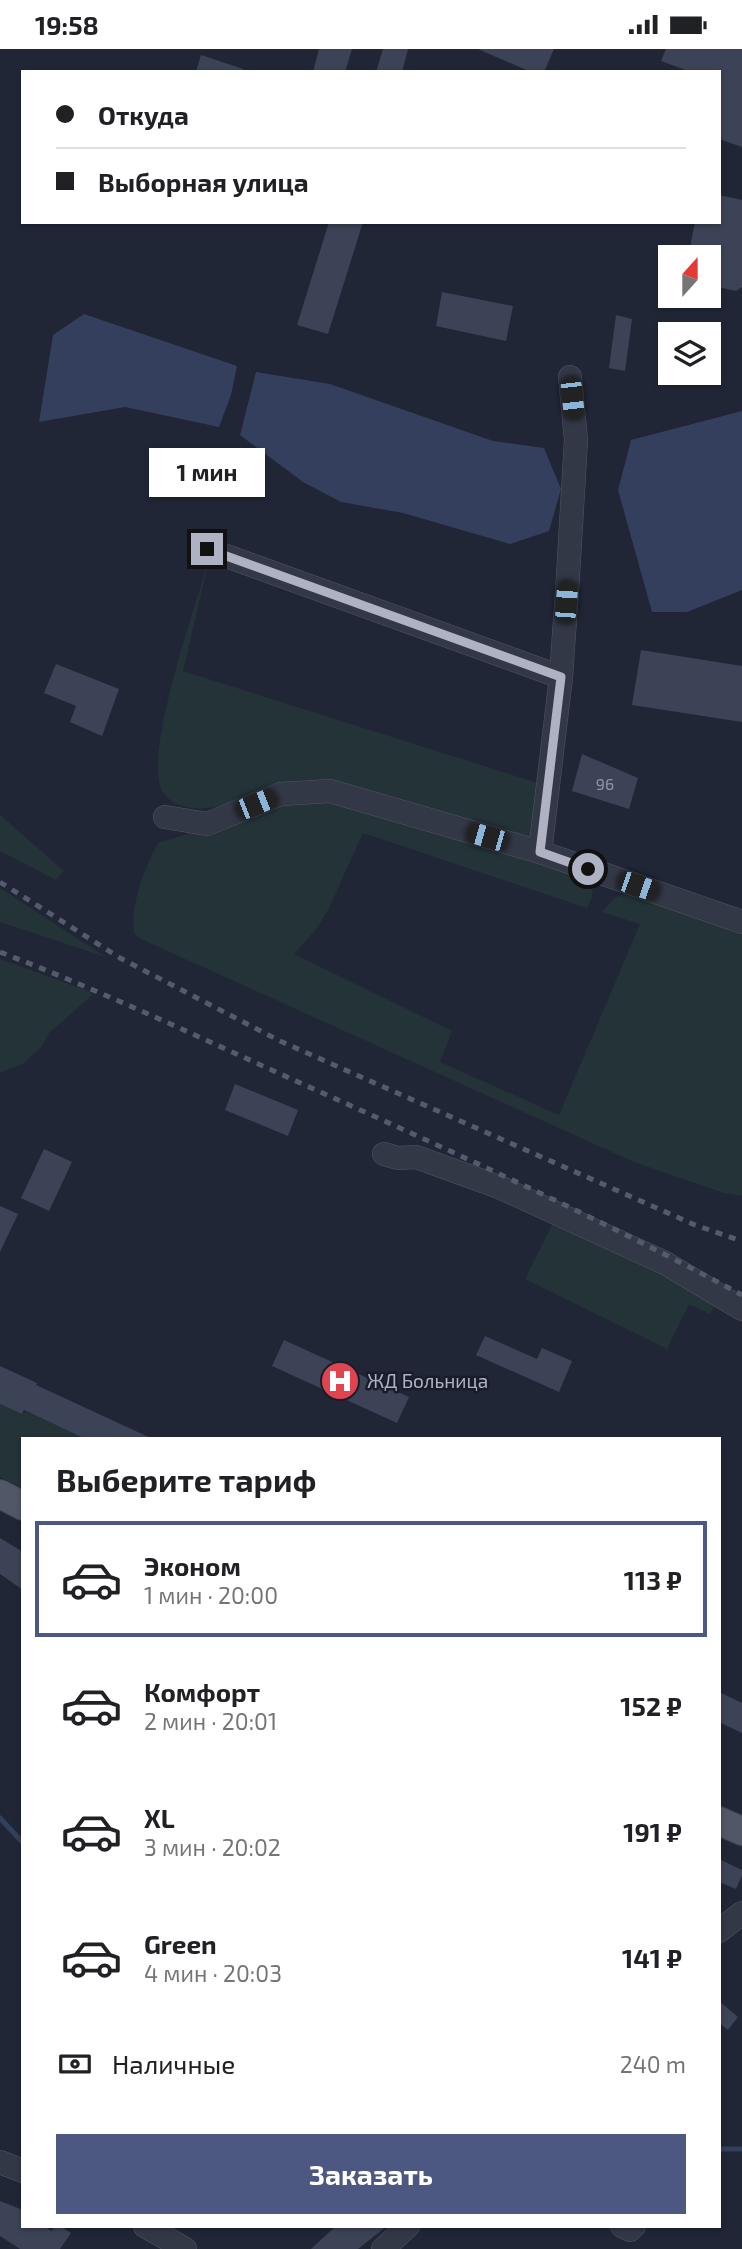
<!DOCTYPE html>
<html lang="ru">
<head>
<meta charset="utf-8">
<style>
  :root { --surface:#fff; --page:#f6f6f6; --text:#202124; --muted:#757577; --line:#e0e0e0; --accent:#4c5782 }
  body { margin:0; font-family:"Exo 2",sans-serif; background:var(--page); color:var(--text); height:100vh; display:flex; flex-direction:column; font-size:26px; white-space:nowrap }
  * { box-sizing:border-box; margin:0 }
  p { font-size:23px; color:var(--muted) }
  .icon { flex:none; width:38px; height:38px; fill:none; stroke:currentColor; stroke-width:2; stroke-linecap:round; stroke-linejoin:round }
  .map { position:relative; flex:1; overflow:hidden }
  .drawer { position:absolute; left:21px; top:1388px; width:700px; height:791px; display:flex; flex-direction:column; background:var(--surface); border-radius:0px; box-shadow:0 2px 5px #0004 }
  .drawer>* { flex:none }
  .top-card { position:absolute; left:21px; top:21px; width:700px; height:154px; border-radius:0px; box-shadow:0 2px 5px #0004; display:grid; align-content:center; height:154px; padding:0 35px; background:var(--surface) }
  .needle { width:46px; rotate:21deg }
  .buttons { position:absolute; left:658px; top:196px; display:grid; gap:14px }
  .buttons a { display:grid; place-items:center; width:63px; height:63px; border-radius:0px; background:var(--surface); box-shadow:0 2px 5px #0004; font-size:35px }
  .end { position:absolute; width:32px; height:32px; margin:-16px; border:9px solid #aeb2c3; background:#111; box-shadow:0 0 0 4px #111 }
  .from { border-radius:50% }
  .bubble { position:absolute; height:49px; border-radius:0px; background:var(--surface); box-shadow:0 2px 5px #0004; font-size:23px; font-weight:700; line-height:49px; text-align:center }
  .car { position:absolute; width:21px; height:42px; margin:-21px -10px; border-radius:9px; box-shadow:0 0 5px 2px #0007; background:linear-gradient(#222 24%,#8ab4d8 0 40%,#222 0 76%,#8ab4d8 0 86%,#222 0) }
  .top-card b { display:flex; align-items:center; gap:24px; height:66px; font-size:26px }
  .top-card b+b { border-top:2px solid var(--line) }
  .top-card i { width:18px; height:18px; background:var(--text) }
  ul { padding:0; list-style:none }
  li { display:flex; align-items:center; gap:21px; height:116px; margin:0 14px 10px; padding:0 21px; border:4px solid transparent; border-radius:0px }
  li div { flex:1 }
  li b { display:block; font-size:26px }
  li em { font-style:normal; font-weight:700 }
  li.on { border-color:var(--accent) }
  li>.icon { width:63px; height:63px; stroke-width:1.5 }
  h2 { padding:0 35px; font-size:32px; line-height:84px }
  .pay { display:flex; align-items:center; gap:18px; height:77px; padding:0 35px; font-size:26px }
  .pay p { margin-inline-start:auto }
  .button { display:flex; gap:14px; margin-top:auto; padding:14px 35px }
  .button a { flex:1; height:80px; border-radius:0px; background:var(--accent); color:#fff; font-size:28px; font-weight:700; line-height:80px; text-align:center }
  .status { display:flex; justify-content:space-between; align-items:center; height:49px; padding:0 35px; background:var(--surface); direction:ltr }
  .status svg { height:19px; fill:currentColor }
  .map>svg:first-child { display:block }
  .green { fill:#233338 }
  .water { fill:#343e5d }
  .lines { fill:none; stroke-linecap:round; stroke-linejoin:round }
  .stream { stroke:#343e5d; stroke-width:5 }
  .building { fill:#3c4356 }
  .minor-casing { stroke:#515564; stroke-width:24 }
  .major-casing { stroke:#3d4150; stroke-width:30 }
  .minor { stroke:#333846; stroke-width:23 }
  .major { stroke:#515766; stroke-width:28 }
  .rail { stroke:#555b6d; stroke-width:5; stroke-dasharray:7 7; stroke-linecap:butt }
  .route { stroke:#aeb2c3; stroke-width:9 }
  .labels { text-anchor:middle; stroke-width:5; stroke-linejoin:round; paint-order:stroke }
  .number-label { font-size:16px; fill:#9296a8 }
  .poi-label { font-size:19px; fill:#aeb2c3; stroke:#191d2b; text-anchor:start }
</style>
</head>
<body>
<div class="status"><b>19:58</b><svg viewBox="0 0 49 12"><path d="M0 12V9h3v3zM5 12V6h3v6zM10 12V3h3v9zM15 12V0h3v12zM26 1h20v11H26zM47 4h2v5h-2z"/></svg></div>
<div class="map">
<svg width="742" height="2200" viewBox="0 0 742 2200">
  <rect width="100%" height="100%" fill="#202636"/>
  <g class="green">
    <path d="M209,511L183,622L538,734L531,791C487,777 443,763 399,750C370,742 341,731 311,731C269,730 235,764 193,759C182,758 168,753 162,742C143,705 196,555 209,511Z"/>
    <path d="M318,745L552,817L586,833L593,839L592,848L587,859L363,784L329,859L318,878L294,905L452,982L440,1013L559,1066L640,875L602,863L614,849L627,844L742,885V1147L724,1144L634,1113L141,890L134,884C130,855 145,819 158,794Z"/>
    <path d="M0,766L64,822L56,831L0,802Z"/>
    <path d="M0,839L106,908L0,873Z"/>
    <path d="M0,910L91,943V947L49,984L42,997L24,1014L0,1024Z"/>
    <path d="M555,1170L718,1251L710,1265L689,1255L667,1300L525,1230Z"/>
    <path d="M0,1355L22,1365L27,1363L86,1389L23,1390V1439L0,1428Z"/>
  </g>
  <g class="water">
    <path d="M84,265L237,317L231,346L219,378L125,358L39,373L53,286Z"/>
    <path d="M256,323L330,335L493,392L544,399L561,440L549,482L510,495L403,464L341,453L303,433L240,386Z"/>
    <path d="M742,362V541L687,563H652L618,441L631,391Z"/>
  </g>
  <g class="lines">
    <g class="stream">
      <path d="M0,1769L23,1794"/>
      <path d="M719,2100H742"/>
    </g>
  </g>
  <g class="building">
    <path d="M319,0H352L345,23H313Z"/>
    <path d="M383,0H408L402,23H376Z"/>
    <path d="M478,0H554L544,23H531Z"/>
    <path d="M666,0H742V98L719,90V23H691L661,12Z"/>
    <path d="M201,6L243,20V23H196Z"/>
    <path d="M719,146L742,151V238L736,242L709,236V208H688L695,173H719Z"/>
    <path d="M329,173H363L328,285L297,276Z"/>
    <path d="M442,243L513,257L506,292L436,277Z"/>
    <path d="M616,266L632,270L625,322L609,319Z"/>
    <path d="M641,601L742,617V673L632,656Z"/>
    <path d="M56,615L119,640L102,687L70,673L76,657L44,644Z"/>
    <path d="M582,705L638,729L629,760L572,742Z"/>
    <path d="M235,1035L298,1061L288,1087L225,1061Z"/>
    <path d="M44,1100L72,1113L49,1162L21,1149Z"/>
    <path d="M0,1157L18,1165L0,1203Z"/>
    <path d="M485,1287L537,1310L542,1299L572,1312L559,1343L476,1306Z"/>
    <path d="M284,1291L409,1348L397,1374L272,1317Z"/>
    <path d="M0,1317L37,1334L36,1336L153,1390H86L24,1361L22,1365L0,1355Z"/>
    <path d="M0,1489L23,1503V1541L0,1525Z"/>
    <path d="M719,1643L742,1654V1684L719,1673Z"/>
    <path d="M719,1810L742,1821V1827L736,1840L719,1833Z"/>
    <path d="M719,1952L738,1968L728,1981L719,1974Z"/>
    <path d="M0,2152L23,2161V2177H43L52,2182L55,2177H60L71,2184L60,2200H20L0,2187Z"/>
    <path d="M336,2177H387L358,2200H311Z"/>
  </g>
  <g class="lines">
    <defs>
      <g id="minor">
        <path d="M207,500L561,628"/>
        <path d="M165,768L207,775L281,745L330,742L540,803L742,873"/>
        <path d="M540,803L561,628L568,527L576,391L570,328"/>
        <path d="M384,1105L398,1109L416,1108L499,1138L665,1214L742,1260"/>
        <path d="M719,1882L742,1864"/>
        <path d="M0,2113L23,2122"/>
        <path d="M145,2177L185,2200"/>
        <path d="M622,2177L630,2181L634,2177"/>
        <path d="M383,2200L408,2177"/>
      </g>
      <g id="major">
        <path d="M0,1445L23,1457"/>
        <path d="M719,1772L742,1782"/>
      </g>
    </defs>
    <use href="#minor" class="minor-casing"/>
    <use href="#major" class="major-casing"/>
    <use href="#minor" class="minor"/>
    <use href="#major" class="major"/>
    <g class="rail">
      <path d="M0,833L120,909L280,992L695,1176L742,1192"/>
      <path d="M0,903C107,944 211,994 316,1041C460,1106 603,1171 742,1246"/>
    </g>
  </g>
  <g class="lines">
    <path class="route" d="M207,500L561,628L540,803L588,820"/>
  </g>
  <defs>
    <symbol id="hospital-disc" viewBox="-11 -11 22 22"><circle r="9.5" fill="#e0444e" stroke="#191d2b"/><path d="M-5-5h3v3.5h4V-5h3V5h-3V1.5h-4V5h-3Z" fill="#fff"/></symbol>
  </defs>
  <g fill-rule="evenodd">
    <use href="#hospital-disc" x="318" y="1310" width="44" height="44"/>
  </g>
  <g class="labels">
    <g class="number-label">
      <text x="605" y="741">96</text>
    </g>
    <g class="poi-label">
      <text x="367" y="1339">ЖД Больница</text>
    </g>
  </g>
</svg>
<div class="buttons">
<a><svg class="needle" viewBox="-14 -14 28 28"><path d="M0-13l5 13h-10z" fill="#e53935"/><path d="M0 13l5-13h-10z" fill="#757577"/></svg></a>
<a><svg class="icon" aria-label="layers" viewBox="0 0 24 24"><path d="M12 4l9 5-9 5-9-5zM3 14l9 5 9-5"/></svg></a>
</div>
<i class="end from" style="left:588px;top:820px"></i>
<i class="end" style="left:207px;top:500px"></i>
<div class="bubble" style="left:149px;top:399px;width:116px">1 мин</div>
<i class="car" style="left:572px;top:349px;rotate:174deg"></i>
<i class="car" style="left:566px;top:553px;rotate:4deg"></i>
<i class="car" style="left:256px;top:755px;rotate:68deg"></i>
<i class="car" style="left:487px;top:788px;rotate:286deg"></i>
<i class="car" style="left:638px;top:837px;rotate:109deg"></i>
<div class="top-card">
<b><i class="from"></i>Откуда</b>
<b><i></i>Выборная улица</b>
</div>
<section class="drawer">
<h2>Выберите тариф</h2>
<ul>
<li class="on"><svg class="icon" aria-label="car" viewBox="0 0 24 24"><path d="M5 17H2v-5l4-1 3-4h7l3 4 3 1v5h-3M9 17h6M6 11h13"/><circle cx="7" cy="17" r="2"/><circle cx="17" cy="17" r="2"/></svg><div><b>Эконом</b><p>1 мин · 20:00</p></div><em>113 ₽</em></li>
<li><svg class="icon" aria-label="car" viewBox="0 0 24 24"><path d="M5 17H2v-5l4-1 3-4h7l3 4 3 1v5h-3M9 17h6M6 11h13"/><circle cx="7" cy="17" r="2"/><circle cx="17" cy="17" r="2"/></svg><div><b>Комфорт</b><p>2 мин · 20:01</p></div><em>152 ₽</em></li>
<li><svg class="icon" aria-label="car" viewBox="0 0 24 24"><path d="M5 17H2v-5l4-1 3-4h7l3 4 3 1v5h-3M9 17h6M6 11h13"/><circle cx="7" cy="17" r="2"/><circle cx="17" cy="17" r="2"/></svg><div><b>XL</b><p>3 мин · 20:02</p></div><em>191 ₽</em></li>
<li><svg class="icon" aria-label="car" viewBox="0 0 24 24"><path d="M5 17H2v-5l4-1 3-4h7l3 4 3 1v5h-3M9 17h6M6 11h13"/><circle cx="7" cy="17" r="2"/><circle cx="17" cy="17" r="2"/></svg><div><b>Green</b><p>4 мин · 20:03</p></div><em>141 ₽</em></li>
</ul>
<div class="pay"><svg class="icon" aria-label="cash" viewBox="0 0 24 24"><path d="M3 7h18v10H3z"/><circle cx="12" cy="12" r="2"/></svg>Наличные<p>240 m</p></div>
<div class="button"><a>Заказать</a></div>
</section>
</div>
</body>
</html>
